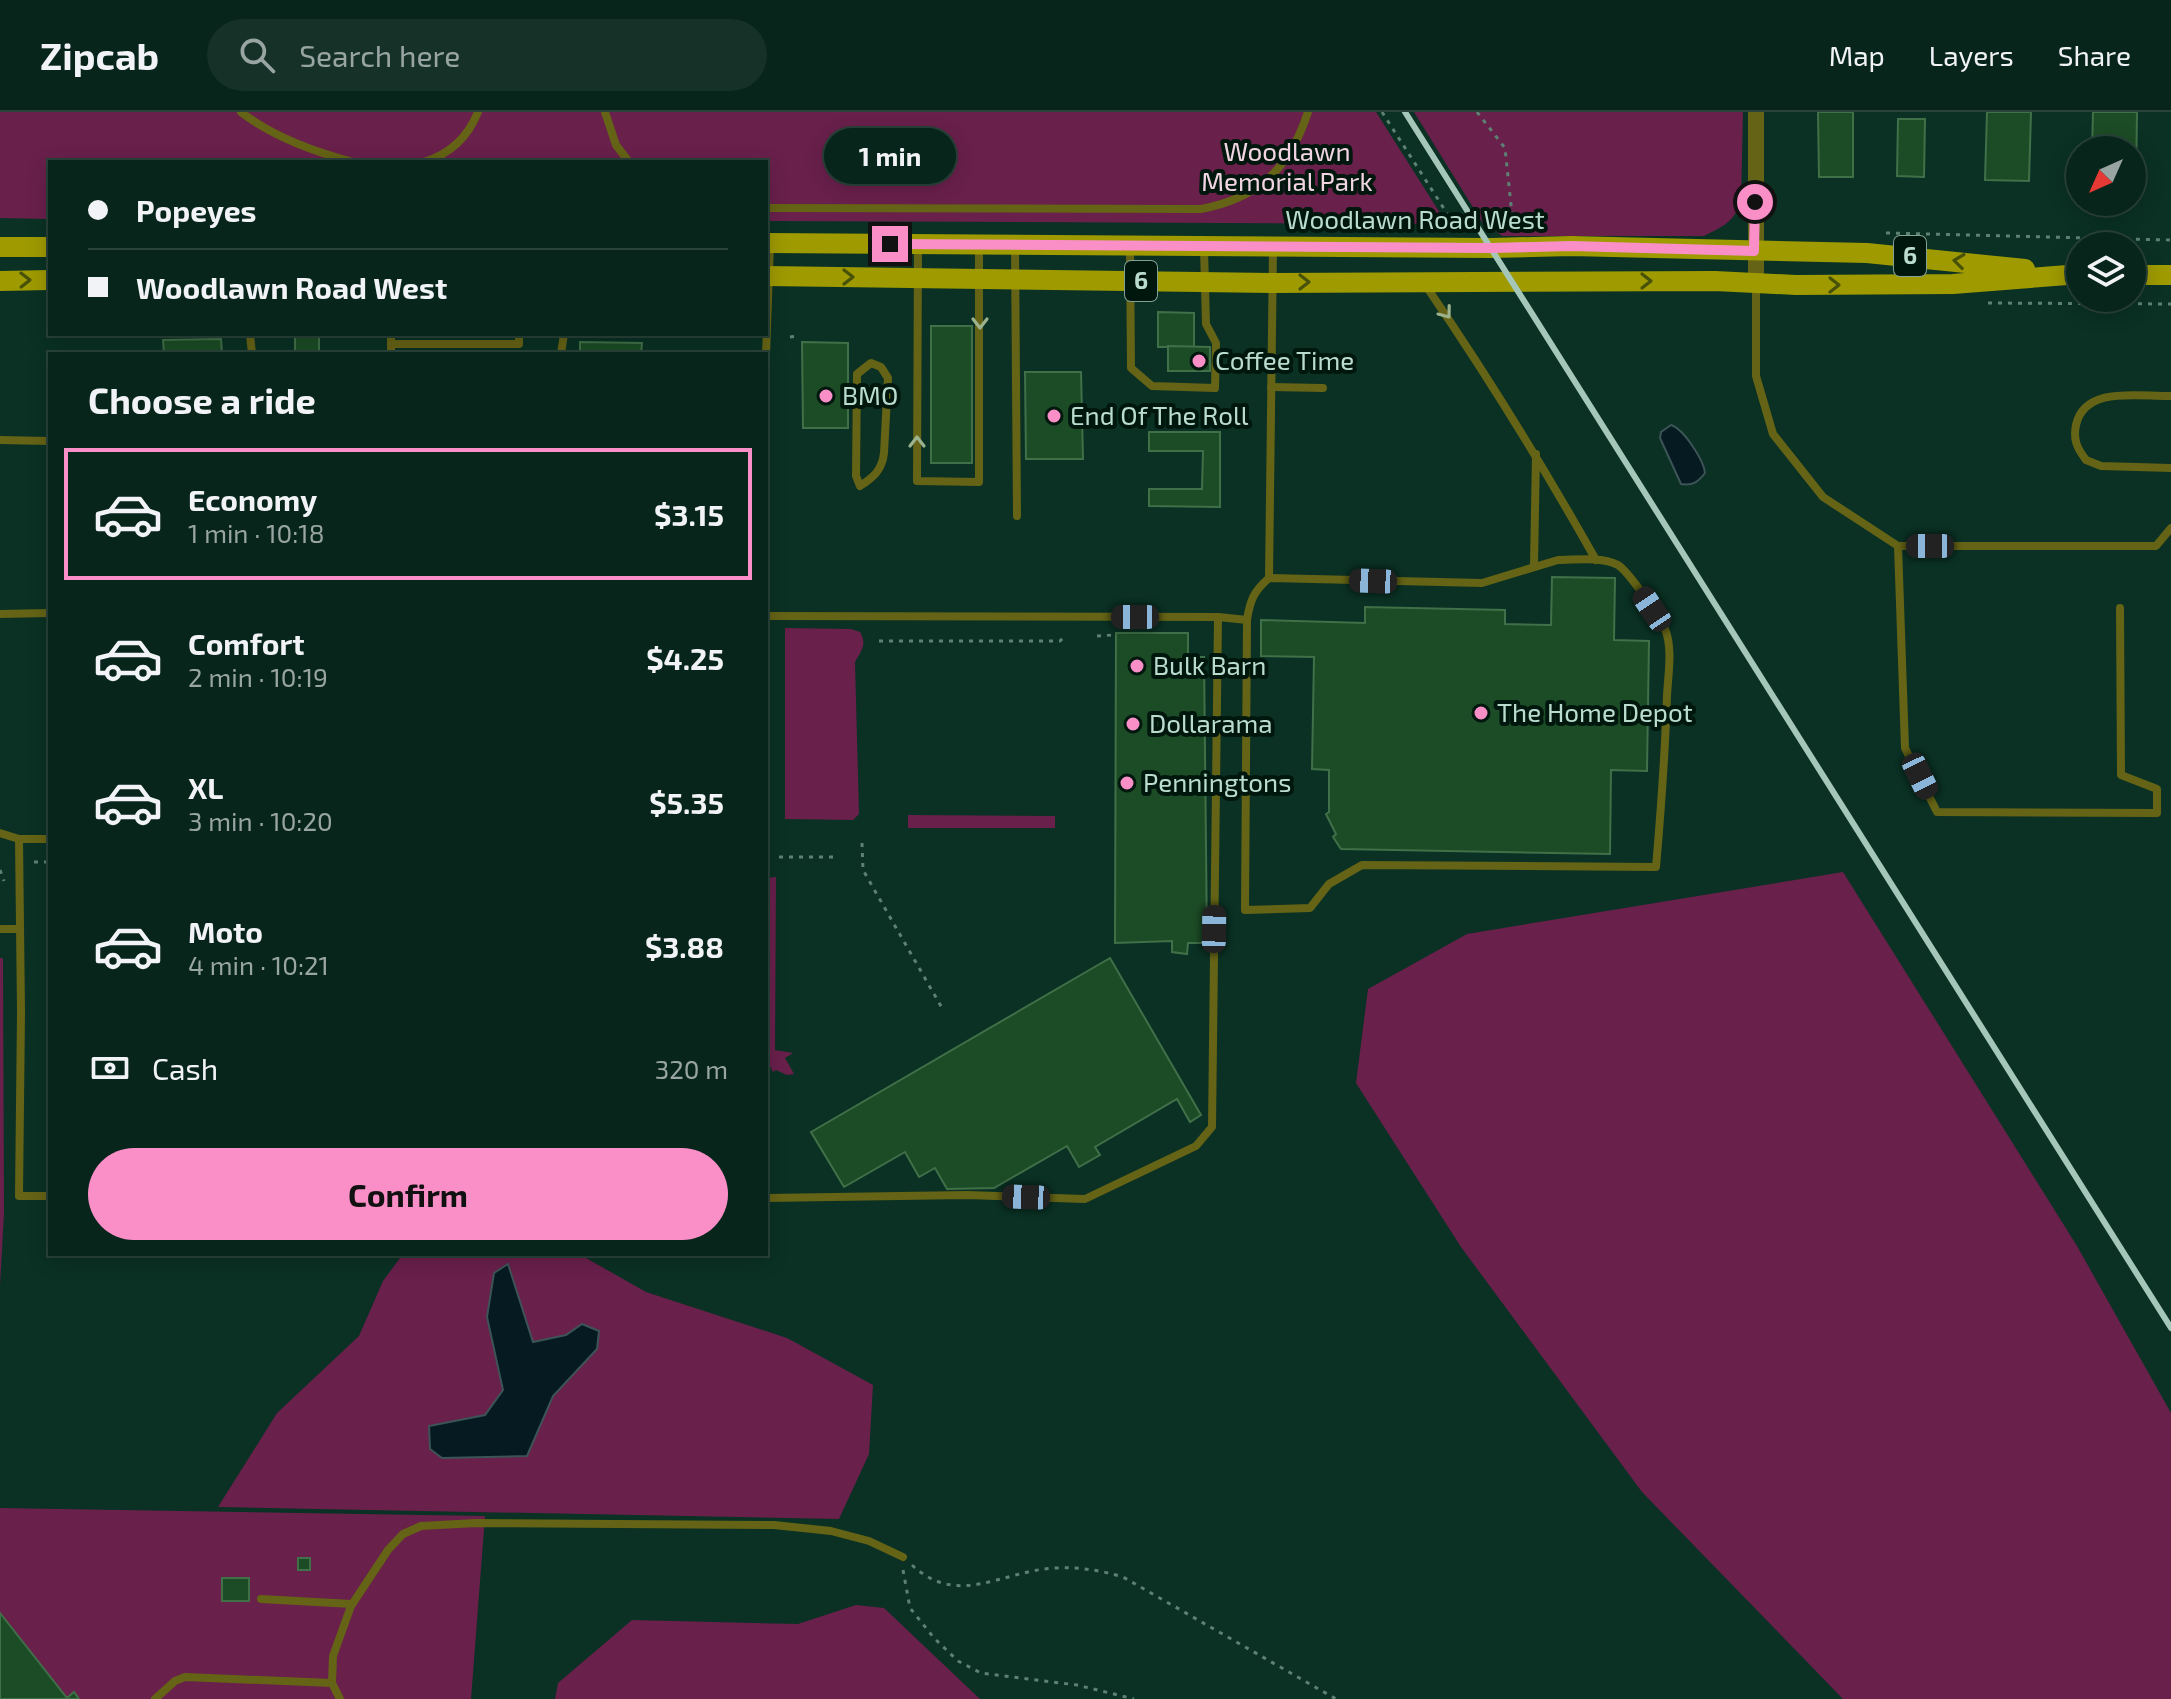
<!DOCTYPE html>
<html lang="en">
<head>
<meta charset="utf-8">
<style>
  :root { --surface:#08251b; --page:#163128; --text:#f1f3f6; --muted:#98a5a3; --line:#29423a; --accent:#fa8fc8 }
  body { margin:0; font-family:"Exo 2",sans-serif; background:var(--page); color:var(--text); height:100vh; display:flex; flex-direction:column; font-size:30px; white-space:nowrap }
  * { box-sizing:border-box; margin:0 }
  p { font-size:26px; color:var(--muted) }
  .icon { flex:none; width:44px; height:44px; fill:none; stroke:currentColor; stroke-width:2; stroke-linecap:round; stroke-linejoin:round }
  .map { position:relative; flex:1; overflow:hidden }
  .drawer { position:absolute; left:48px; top:240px; width:720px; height:904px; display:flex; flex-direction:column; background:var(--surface); border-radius:0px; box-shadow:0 4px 20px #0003,0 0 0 2px var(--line) }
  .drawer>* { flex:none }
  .guide { position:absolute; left:48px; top:48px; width:720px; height:176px; border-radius:0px; box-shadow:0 4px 20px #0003,0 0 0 2px var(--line); display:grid; align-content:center; height:176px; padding:0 40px; background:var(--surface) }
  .needle { width:52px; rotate:225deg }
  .fabs { position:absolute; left:2066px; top:24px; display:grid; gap:16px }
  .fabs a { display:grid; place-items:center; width:80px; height:80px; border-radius:50%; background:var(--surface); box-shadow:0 4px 20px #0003,0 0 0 2px var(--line); font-size:40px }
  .end { position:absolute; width:36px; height:36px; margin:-18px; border:10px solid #fa8fc8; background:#111; box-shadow:0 0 0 4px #111 }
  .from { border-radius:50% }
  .bubble { position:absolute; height:56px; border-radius:28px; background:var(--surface); box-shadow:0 4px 20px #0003,0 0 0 2px var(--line); font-size:26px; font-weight:700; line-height:56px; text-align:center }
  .car { position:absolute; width:24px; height:48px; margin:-24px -12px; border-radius:10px; box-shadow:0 0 6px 2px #0007; background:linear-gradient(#222 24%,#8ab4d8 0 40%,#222 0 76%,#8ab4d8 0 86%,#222 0) }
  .guide b { display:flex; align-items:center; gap:28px; height:76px; font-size:30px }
  .guide b+b { border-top:2px solid var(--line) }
  .guide i { width:20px; height:20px; background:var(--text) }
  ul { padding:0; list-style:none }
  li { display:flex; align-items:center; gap:24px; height:132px; margin:0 16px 12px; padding:0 24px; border:4px solid transparent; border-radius:0px }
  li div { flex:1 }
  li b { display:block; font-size:30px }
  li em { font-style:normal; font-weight:700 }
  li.selected { border-color:var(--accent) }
  li>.icon { width:72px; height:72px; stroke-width:1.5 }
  h2 { padding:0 40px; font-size:36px; line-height:96px }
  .pay { display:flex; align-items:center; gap:20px; height:88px; padding:0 40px; font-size:30px }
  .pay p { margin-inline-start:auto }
  .button { display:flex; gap:16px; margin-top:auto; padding:16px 40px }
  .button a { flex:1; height:92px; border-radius:48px; background:var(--accent); color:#111; font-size:32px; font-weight:700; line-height:92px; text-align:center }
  header { display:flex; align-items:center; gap:48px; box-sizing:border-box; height:112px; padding:0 40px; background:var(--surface); border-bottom:2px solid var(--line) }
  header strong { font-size:38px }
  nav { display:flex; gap:44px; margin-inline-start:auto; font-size:28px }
  .search { width:560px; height:72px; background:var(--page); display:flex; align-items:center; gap:20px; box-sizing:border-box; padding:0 28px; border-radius:44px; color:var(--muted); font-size:30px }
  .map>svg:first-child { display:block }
  .green { fill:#69204b; fill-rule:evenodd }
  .water { fill:#061a22; stroke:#3c5456; stroke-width:2 }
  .building { fill:#1c4c26; stroke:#407048; stroke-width:2 }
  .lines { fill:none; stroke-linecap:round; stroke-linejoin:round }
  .path { stroke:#5d8274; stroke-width:3; stroke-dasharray:4 6; stroke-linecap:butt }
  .lane { stroke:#656315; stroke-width:8 }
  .street { stroke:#656315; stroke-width:16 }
  .primary { stroke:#9e9a00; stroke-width:20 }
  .rail { stroke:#a5c7ba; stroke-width:6 }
  .oneway { stroke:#475208 }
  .oneway2 { stroke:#9cb28d }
  .route { stroke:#fa8fc8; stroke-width:10 }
  .poi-dot { fill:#fa8fc8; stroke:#00170e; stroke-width:3 }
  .labels { text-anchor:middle; stroke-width:8; stroke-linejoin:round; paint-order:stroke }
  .shield { fill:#00170e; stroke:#82a194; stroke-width:2 }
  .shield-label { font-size:24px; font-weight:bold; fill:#badcce }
  .park-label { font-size:26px; fill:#f2d5e2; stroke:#00170e }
  .street-label { font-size:26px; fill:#badcce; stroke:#00170e }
  .poi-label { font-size:26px; fill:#badcce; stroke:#00170e; text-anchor:start }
</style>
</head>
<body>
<header>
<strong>Zipcab</strong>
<div class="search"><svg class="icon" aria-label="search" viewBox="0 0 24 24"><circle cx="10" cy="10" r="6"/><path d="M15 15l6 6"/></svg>Search here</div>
<nav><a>Map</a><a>Layers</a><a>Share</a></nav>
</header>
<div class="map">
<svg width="2171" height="1587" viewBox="0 0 2171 1587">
  <rect width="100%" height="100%" fill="#0a3124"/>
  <g class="green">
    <path d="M0,0H1376L1447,112L766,109V50H50V107L0,106Z"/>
    <path d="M1414,0H1743L1741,90C1734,110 1722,115 1704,124H1502L1496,119L1487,118Z"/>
    <path d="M785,516L851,517L860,520C867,532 862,538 855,550L859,702L853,708L785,707Z"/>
    <path d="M908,703L1055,704V716H908Z"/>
    <path d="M1843,760L2077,1134L2171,1301V1587H1843L1642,1380L1461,1135L1356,971L1368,877L1467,822Z"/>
    <path d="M776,765L775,938L793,941L785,946L794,962L787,963L776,958L773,960L769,952L768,766Z"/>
    <path d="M0,846H3L4,1101L0,1173Z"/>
    <path d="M403,1142H579L646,1180L787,1226L873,1273L869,1342L839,1407L218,1395L277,1301L359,1224L383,1169ZM487,1205L533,1230L566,1223L597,1236L553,1284L527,1343L429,1314L485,1303L503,1278Z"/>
    <path d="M0,1396L485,1404L471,1587H0Z"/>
    <path d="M856,1493L884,1496L980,1587H555L558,1571L632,1508L798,1512Z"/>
  </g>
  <g class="water">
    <path d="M1671,313C1684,317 1704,349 1705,361C1698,370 1693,374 1681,372L1660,326L1661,320Z"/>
    <path d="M508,1152L533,1230L566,1223L582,1212L599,1219L597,1237L553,1284L527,1344L442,1346L430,1337L429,1314L485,1303L503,1278L487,1205L494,1161Z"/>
  </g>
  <g class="building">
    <path d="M1818,0H1853V65H1819Z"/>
    <path d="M1987,0H2031L2029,69L1985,68Z"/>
    <path d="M2093,0H2137L2136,72H2132V38H2092Z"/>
    <path d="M1898,7H1925L1924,65L1897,64Z"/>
    <path d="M1158,200L1194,201V235H1158Z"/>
    <rect x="931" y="214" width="41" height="137"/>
    <rect x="295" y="223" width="24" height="19"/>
    <path d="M221,227L222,242H164L163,228Z"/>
    <path d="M580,230L642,231L641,242H580Z"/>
    <path d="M802,230L848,231V316H803Z"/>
    <path d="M1168,234L1210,235V259H1168Z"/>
    <path d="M1025,260H1081L1083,347H1026Z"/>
    <path d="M1149,320H1220V395L1149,394V377H1202L1203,339H1149Z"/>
    <path d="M1552,465L1615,466L1614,528L1649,529L1647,659L1611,658L1610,742L1341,737L1333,725L1336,722L1326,702L1329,700V658L1312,657L1314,545L1261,544V508L1365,511V495L1505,498V512L1551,513Z"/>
    <path d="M1116,521H1188V545H1204L1207,831H1188L1187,842L1172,840V829L1115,831Z"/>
    <path d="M1110,846L1201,1003L1190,1010L1177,987L1095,1035L1100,1043L1079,1055L1067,1034L994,1076L947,1077L935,1056L919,1065L905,1040L844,1075L811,1020Z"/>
    <rect x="298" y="1446" width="12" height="12"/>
    <rect x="222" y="1466" width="27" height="23"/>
    <path d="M0,1501L67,1586L74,1580L79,1587H0Z"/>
  </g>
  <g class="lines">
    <g class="path">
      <path d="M1382,0L1457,117"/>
      <path d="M1477,0L1505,36L1511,93L1517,116"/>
      <path d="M1886,121L2171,128"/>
      <path d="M1988,191L2171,192"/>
      <path d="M790,225L798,224"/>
      <path d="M1097,524L1113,523"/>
      <path d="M879,529H1060L1064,525"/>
      <path d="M862,731L863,758L942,896"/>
      <path d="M779,745H835"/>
      <path d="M34,750H50"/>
      <path d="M0,758L4,769"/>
      <path d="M912,1453C958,1496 1001,1459 1055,1456C1079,1455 1100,1458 1123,1465L1336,1587"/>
      <path d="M903,1458L910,1496L934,1526L958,1549L981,1561L1077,1573L1134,1587"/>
    </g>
    <g class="lane">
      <path d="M241,0C273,25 315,40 353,50"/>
      <path d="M605,0L616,33L629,50"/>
      <path d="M424,50C450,42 468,25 478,0"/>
      <path d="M766,96L1201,97C1260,86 1290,55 1308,0"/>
      <path d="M918,133L917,369L979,370V134"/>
      <path d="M1015,134L1017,404"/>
      <path d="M1130,134L1131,256L1152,274L1215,276L1216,231L1206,212L1204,136"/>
      <path d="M1756,172V264L1773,322L1823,385L1898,434H2156L2171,416"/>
      <path d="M1426,174C1487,263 1543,354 1596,448"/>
      <path d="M250,222L252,242"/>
      <path d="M391,232H519V222"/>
      <path d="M391,242V222"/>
      <path d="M561,242L564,222"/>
      <path d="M766,243L770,132"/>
      <path d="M871,251L881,255L888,266L884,341C882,358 874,365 860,374L856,364L857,262Z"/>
      <path d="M1271,275L1323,276"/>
      <path d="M2171,284C2140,285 2085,273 2076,313C2073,328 2077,336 2086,348L2101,354L2171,356"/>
      <path d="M0,328L50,329"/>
      <path d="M1898,434L1905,636L1937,700L2157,701V677L2121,663L2120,496"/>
      <path d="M1558,448C1576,448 1601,444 1618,453C1628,459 1660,505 1665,517C1673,536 1668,563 1667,584C1665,641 1661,698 1656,755L1362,753L1329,772L1310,796L1245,798L1247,508C1250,488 1254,479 1269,466L1482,471Z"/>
      <path d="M1534,453L1536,342"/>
      <path d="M1269,466L1273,135"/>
      <path d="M0,502L50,501"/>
      <path d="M766,504L1218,505L1247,508"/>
      <path d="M0,721L19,727H50"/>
      <path d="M19,727L21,900L19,1084H50"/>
      <path d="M0,817H20"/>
      <path d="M766,1086L967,1083L1085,1087L1196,1034L1212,1015L1218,505"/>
      <path d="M261,1487L352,1492"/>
      <path d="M155,1587L175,1569L185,1565L332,1571"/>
      <path d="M340,1587L332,1571L333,1544L351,1494L388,1438L403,1422L421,1414L476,1411L774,1413L831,1419L869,1429L903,1445"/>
    </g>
    <path class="street" d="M1756,0V171"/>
    <g class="primary">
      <path d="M766,131L1491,136L1571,134L1867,141L2025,157"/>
      <path d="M0,135H50"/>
      <path d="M2132,163H2171"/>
      <path d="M766,164L1272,171L1715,169L1796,173L1953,172L2080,162"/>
      <path d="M0,169L50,168"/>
    </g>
    <path class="rail" d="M1405,0L2171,1216"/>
  </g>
  <defs><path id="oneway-chevron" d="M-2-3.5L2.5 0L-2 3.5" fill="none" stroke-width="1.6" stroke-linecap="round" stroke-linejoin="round" transform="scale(2)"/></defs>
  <g class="oneway">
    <use href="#oneway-chevron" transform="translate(1959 149) rotate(-173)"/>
    <use href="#oneway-chevron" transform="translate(848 165)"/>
    <use href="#oneway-chevron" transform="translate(25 168) rotate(-1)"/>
    <use href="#oneway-chevron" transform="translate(1646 169)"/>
    <use href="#oneway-chevron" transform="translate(1304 170)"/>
    <use href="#oneway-chevron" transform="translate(1834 173)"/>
  </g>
  <g class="oneway2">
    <use href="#oneway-chevron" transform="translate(1446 201) rotate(53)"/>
    <use href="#oneway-chevron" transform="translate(980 211) rotate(90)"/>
    <use href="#oneway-chevron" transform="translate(917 330) rotate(-90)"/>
  </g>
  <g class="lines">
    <path class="route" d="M890,132L1491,136L1571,134L1754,139L1755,90"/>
  </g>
  <g class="poi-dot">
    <circle cx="1199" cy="249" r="8"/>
    <circle cx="826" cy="284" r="8"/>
    <circle cx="1054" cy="304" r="8"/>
    <circle cx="1137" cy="554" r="8"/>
    <circle cx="1481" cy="601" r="8"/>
    <circle cx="1133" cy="612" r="8"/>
    <circle cx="1127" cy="671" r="8"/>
  </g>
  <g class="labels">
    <g class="shield">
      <rect x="1894" y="124" width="32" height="40" rx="6"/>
      <rect x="1125" y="149" width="32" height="40" rx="6"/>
    </g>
    <g class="shield-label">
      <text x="1910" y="152">6</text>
      <text x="1141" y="177">6</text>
    </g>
    <g class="park-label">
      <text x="1287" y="49">Woodlawn<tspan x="1287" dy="30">Memorial Park</tspan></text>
    </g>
    <g class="street-label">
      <text x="1415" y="117">Woodlawn Road West</text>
    </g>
    <g class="poi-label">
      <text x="1215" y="258">Coffee Time</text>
      <text x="842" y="293">BMO</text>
      <text x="1070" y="313">End Of The Roll</text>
      <text x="1153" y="563">Bulk Barn</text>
      <text x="1497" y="610">The Home Depot</text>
      <text x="1149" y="621">Dollarama</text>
      <text x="1143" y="680">Penningtons</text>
    </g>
  </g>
</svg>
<div class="fabs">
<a><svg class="needle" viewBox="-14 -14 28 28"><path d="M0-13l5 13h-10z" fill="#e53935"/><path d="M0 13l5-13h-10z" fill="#98a5a3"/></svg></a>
<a><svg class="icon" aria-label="layers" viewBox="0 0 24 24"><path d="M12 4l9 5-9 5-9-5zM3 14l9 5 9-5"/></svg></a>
</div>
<i class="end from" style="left:1755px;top:90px"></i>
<i class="end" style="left:890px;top:132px"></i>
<div class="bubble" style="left:824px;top:16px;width:132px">1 min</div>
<i class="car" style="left:1930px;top:434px;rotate:270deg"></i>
<i class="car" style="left:1373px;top:469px;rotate:272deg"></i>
<i class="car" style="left:1652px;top:497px;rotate:326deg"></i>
<i class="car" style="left:1135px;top:505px;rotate:270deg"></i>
<i class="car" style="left:1920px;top:664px;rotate:154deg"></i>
<i class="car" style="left:1214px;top:817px;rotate:1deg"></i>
<i class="car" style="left:1026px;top:1085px;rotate:272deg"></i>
<div class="guide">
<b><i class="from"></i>Popeyes</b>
<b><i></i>Woodlawn Road West</b>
</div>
<section class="drawer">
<h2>Choose a ride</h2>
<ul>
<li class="selected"><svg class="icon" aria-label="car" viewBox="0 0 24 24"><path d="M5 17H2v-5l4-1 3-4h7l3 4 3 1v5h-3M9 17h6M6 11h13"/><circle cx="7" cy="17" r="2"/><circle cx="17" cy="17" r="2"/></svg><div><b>Economy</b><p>1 min · 10:18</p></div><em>$3.15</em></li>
<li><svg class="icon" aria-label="car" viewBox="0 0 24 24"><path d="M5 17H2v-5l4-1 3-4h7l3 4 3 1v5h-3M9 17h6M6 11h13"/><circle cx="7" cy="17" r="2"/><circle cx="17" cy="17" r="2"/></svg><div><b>Comfort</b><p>2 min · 10:19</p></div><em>$4.25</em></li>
<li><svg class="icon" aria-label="car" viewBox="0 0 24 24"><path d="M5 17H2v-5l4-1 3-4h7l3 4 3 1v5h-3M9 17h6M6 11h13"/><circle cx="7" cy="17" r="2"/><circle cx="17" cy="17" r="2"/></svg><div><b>XL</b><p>3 min · 10:20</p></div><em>$5.35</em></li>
<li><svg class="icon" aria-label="car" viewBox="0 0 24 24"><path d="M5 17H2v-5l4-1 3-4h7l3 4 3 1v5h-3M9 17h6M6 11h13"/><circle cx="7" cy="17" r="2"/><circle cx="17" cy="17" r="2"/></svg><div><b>Moto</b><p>4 min · 10:21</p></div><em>$3.88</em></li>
</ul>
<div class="pay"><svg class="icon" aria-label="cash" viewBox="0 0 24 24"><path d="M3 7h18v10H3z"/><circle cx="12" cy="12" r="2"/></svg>Cash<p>320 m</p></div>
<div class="button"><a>Confirm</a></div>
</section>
</div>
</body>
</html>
